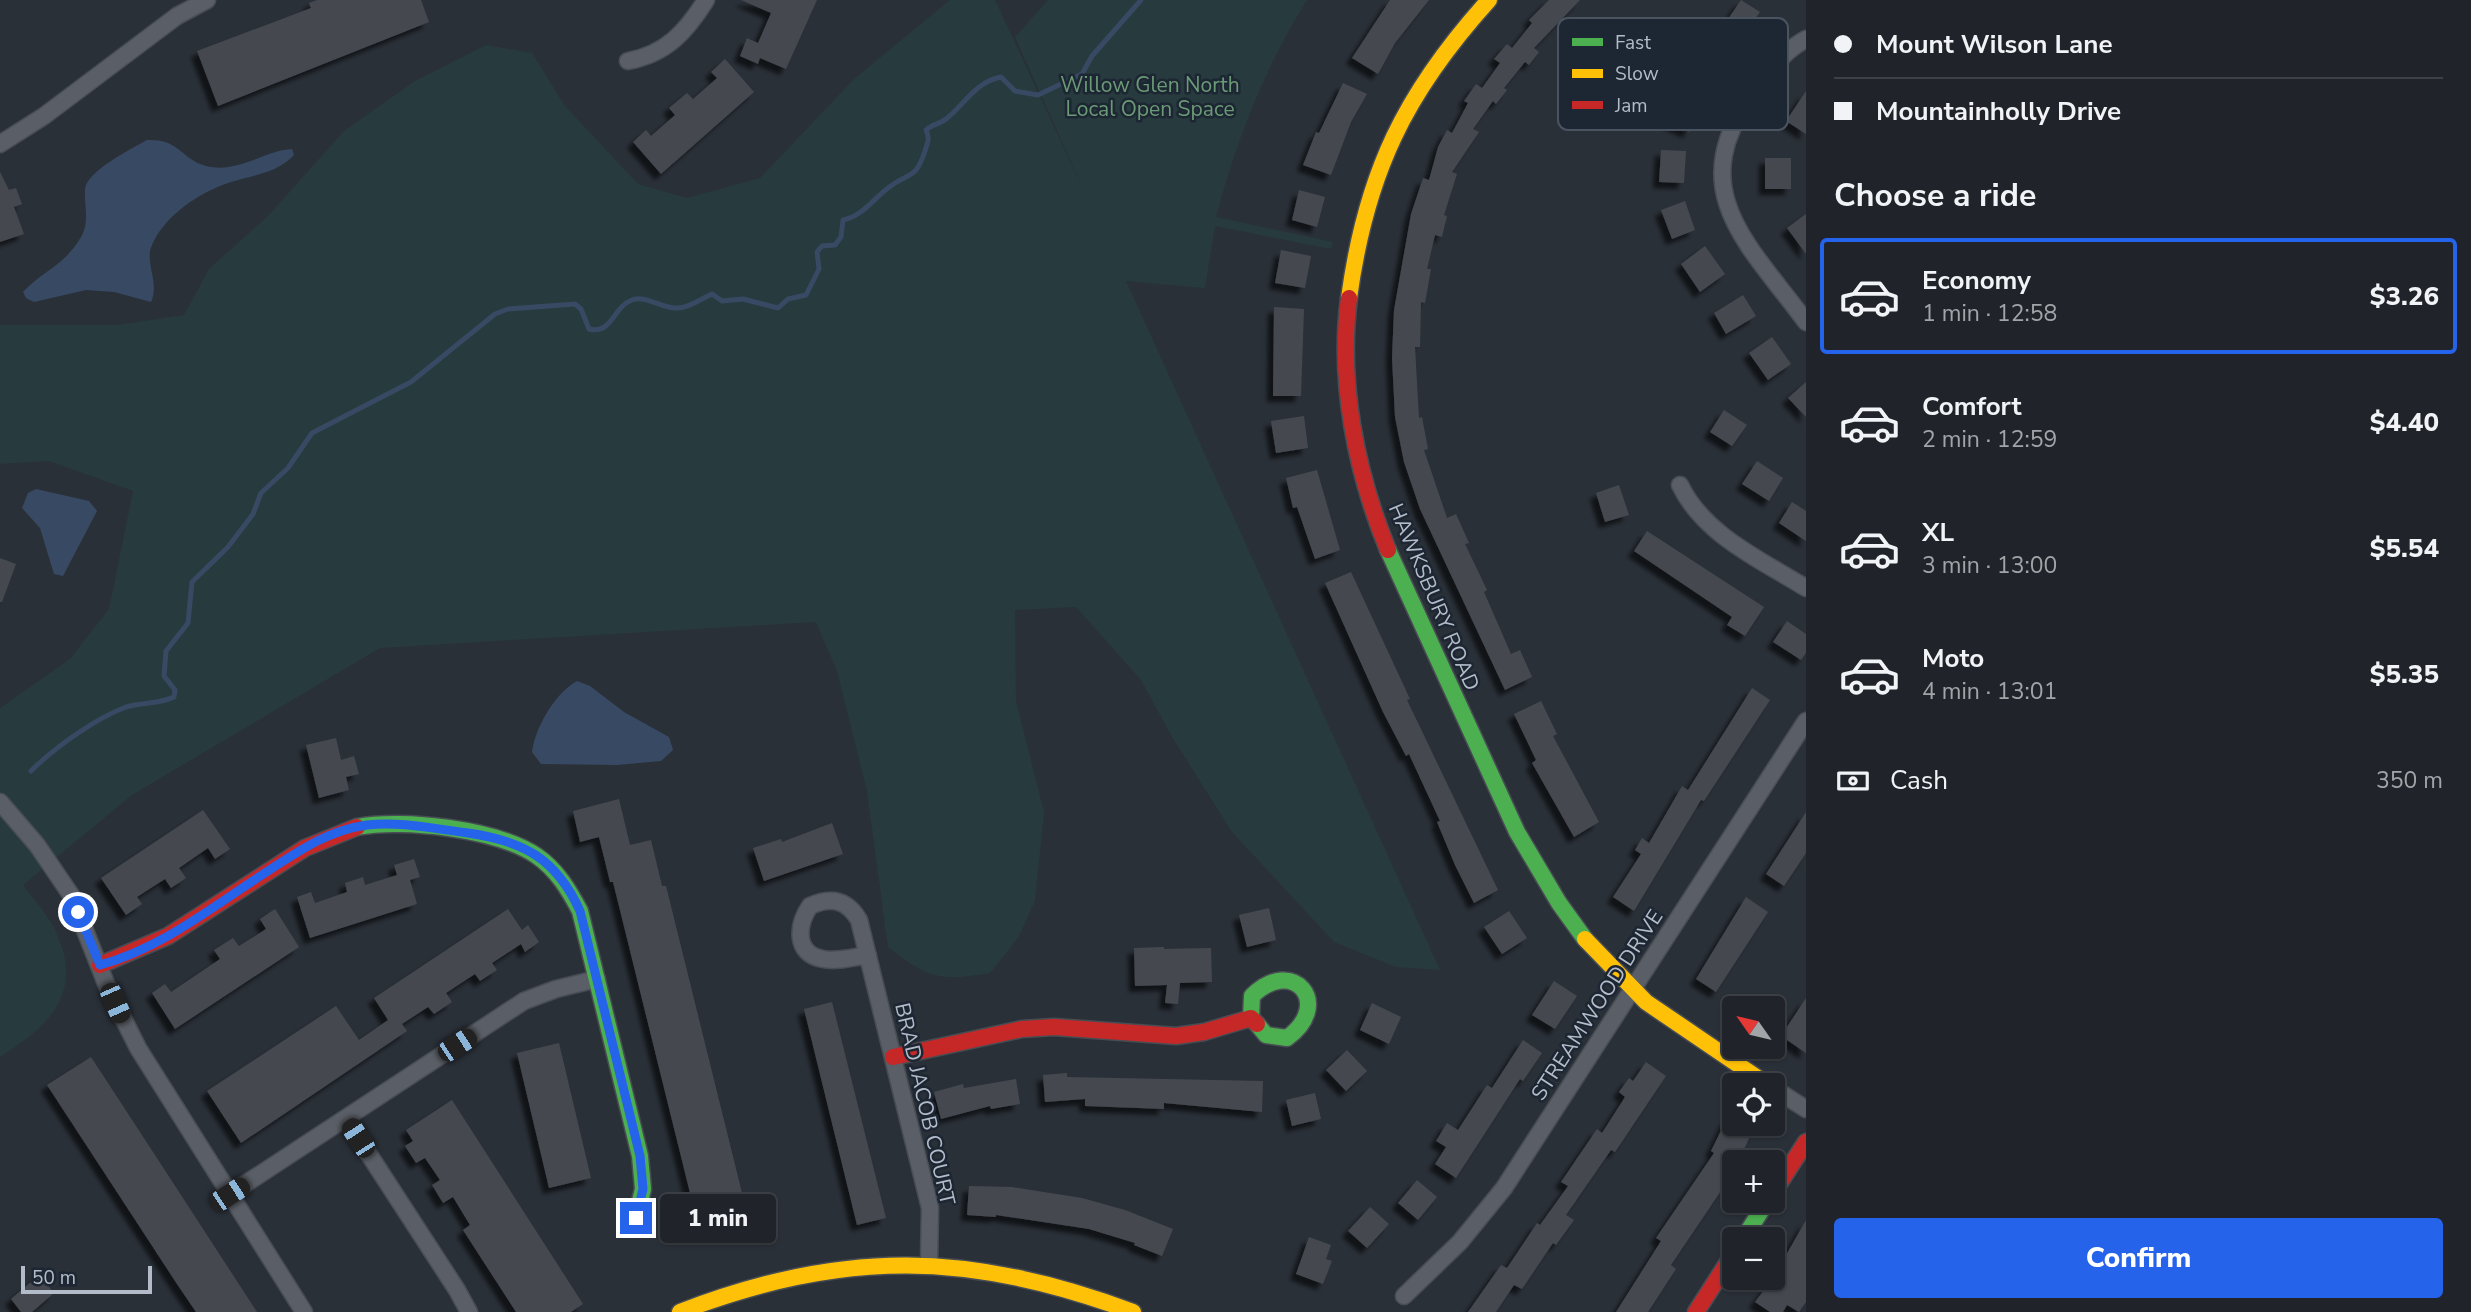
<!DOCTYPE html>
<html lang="en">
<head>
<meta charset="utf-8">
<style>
  :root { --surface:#20242a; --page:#282c32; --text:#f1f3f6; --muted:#a2a4a8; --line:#3d4147; --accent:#2563eb }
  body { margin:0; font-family:"Nunito Sans",sans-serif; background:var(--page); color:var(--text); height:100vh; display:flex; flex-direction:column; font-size:26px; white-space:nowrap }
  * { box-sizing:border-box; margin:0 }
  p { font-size:23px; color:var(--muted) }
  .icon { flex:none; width:38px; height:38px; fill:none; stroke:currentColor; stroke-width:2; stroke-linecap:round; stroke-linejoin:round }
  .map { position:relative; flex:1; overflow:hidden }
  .panel { display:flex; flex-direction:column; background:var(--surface); width:665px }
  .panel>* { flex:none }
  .top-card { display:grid; align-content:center; height:154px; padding:0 28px; background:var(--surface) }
  .needle { width:46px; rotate:304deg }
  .tools { position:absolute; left:1722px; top:996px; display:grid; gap:14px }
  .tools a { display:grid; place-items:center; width:63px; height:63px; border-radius:7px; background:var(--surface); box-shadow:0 2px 5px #0004,0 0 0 2px var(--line); font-size:35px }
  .scale { position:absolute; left:21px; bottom:18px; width:131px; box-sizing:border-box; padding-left:7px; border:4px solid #b4bcc9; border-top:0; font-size:19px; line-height:24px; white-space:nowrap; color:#b4bcc9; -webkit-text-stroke:5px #1d2633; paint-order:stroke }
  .end { position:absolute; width:32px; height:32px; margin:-16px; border:9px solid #2563eb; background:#fff; box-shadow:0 0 0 4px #fff }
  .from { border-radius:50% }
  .bubble { position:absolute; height:49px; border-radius:7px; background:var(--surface); box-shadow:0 2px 5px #0004,0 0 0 2px var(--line); font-size:23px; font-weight:800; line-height:49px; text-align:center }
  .car { position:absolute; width:21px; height:42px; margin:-21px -10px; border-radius:9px; box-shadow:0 0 5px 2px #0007; background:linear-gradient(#222 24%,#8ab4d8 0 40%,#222 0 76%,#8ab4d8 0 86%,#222 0) }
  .top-card b { display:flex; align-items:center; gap:24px; height:66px; font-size:26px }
  .top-card b+b { border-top:2px solid var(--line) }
  .top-card i { width:18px; height:18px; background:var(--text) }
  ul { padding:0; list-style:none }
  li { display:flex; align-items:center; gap:21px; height:116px; margin:0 14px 10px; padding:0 14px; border:4px solid transparent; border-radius:7px }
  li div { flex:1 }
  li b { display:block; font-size:26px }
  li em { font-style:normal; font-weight:800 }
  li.selected { border-color:var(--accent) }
  li>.icon { width:63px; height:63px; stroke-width:1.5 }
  h2 { padding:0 28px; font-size:32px; line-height:84px }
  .pay { display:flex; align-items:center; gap:18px; height:77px; padding:0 28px; font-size:26px }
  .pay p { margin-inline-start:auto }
  .button { display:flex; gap:14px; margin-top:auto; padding:14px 28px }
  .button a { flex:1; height:80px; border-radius:7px; background:var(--accent); color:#fff; font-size:28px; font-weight:800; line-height:80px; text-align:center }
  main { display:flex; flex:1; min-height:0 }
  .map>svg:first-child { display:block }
  .green { fill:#273a3e }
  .water { fill:#384963 }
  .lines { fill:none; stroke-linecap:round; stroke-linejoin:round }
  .stream { stroke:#384963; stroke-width:5 }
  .building { fill:#444950; filter:url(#shadow) }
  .street-casing { stroke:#484c53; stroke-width:19 }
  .fast-casing { stroke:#484c53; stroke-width:19 }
  .slow-casing { stroke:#484c53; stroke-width:19 }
  .jam-casing { stroke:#484c53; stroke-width:19 }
  .street { stroke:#5a5e66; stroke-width:16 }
  .fast { stroke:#4caf50; stroke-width:16 }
  .slow { stroke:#ffc107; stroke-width:16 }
  .jam { stroke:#c62828; stroke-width:16 }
  .route { stroke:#2563eb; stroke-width:9 }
  .labels { text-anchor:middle; stroke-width:5; stroke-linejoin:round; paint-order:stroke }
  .park-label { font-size:21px; fill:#6b9a76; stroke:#1d2633 }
  .street-label { font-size:21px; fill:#b4bcc9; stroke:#1d2633 }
  .key { fill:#1d2633; stroke:#4a5360; stroke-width:2 }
  .key-label { font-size:19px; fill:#b4bcc9 }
</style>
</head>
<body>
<main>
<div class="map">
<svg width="1806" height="1312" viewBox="0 0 1806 1312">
  <defs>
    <filter id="shadow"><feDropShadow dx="-6" dy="6" stdDeviation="2" flood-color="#0009"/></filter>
  </defs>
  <rect width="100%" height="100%" fill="#2a3038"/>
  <path class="green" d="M950,0H995L1084,191L1015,37L1048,0H1307C1264,69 1237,139 1216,217L1333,242L1331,249L1215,226L1205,288L1126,281L1440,970L1396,967L1334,942L1232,832L1172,737L1141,680L1076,607L1015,610L1016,701L1044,812L1035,901L1018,938L990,973C939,982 928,978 888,947L867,791L837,671L816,622L380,648L132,795L23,885C34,900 50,917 57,934C84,995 47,1027 0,1057V708L70,659L109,609L133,491L49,461L0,464V325H117L184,315L209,269L268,216L344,131L415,81L486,45L532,53L565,106L638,184L687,198L760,178L854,79Z"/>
  <g class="water">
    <path d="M147,140C181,139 180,159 206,166C238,174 265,150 292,149L294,155C277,173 254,175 231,182C200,192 165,215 152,245C144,262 160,283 151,302L114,292L86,290L34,302L26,298L23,292C46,268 63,267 81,237C90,222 84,206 85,189C87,171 131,149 147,140Z"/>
    <path d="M36,489L89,501L97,511L63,576L54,574L40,528L22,508L28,493Z"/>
    <path d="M577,681L590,686L624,712L669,737L673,750L661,761L617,765L541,764L532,752C535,728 555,693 577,681Z"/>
  </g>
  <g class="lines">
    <path class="stream" d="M31,771C54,748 96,718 126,707C142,702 160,704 174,697L175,690L164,676L166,651L188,623L192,582L228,547L253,514L261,493L288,468L312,433L411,382L495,314L508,309L575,304L581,309L589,329C612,335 613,307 632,300C646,295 661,308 675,308C687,309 701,299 712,294L722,301L743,299L778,308L788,299L806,295L819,269L817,252L822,246L835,245L841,237L843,220C864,215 872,200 888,188C910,171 915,181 925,151C928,141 930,139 926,130C932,124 940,124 946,119C965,104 975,82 1001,77L1015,91L1038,95L1082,74L1092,56L1141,0"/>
  </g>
  <g class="building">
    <path d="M317,0H421L429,22L218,106L197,51L311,8L309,3Z"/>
    <path d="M741,0H817L786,69L760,58L758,64L740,56L747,38L758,43L771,13Z"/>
    <path d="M1390,0H1429L1395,43L1378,74L1352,58Z"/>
    <path d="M1549,0H1580L1534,48L1539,52L1529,65L1525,62L1504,88L1507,90L1496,104L1493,101L1473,129L1479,132L1452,172L1457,174L1444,215L1447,216L1442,237L1435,235L1427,269H1431L1425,303L1421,302L1420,347H1415L1419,418L1422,417L1428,449L1424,450L1447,518L1456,514L1469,543L1465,544L1487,590L1484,592L1511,654L1520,650L1532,677L1505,690L1420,509L1404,462L1395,417L1392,358L1394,310L1411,214L1423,178L1429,180L1438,147L1447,130L1452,133L1468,103L1464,101L1476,84L1482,88L1500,63L1494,59L1507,44L1512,48L1532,23L1529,20Z"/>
    <path d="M1741,0L1760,12L1744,34L1726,22Z"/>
    <path d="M725,59L754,92L661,174L633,142L646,130L651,136L675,115L669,108L687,93L693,99L717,78L711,72Z"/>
    <path d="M1343,83L1367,94L1351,122L1331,175L1303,165L1316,132L1319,133Z"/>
    <path d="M1806,91V134L1786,121Z"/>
    <path d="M1678,95L1700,104L1689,132L1667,122Z"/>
    <path d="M1661,150L1686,151L1684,183L1659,182Z"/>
    <rect x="1765" y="158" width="26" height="31"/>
    <path d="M0,172L9,190L16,188L22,204L14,207L24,234L0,242Z"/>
    <path d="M1299,190L1325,197L1317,227L1292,220Z"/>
    <path d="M1685,201L1695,230L1672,239L1661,210Z"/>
    <path d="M1806,214V254L1787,228Z"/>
    <path d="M1705,246L1725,274L1700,292L1681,264Z"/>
    <path d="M1281,250L1311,256L1305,288L1275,283Z"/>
    <path d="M1743,295L1756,316L1726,334L1714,313Z"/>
    <path d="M1274,307L1304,309L1301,396H1273Z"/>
    <path d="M1772,337L1791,364L1768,380L1749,353Z"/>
    <path d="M1806,382V417L1788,398Z"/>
    <path d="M1724,410L1747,425L1732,446L1710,432Z"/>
    <path d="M1304,416L1308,448L1276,453L1271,421Z"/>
    <path d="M1757,461L1783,478L1769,501L1742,484Z"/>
    <path d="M1317,470L1340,550L1315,559L1297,507L1293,508L1286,478Z"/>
    <path d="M1619,485L1629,515L1605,522L1596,493Z"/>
    <path d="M1792,502L1806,511V541L1779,523Z"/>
    <path d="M1647,531L1764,607L1745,636L1727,625L1732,617L1634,551Z"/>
    <path d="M0,558L16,564L2,602H0Z"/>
    <path d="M1351,572L1410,699L1407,700L1498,890L1474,903L1455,865L1437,822L1440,821L1409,754L1406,756L1383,712L1325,583Z"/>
    <path d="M1787,621L1806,634V653L1801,660L1773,642Z"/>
    <path d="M1752,688L1770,700L1704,801L1701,800L1634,911L1613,897L1641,854L1635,850L1642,838L1649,843L1682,786L1688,790Z"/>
    <path d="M1541,701L1557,734L1553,736L1599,822L1574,837L1532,763L1536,760L1514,714Z"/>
    <path d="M336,738L341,760L354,756L359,774L346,777L349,790L319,798L306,745Z"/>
    <path d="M619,799L630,845L651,840L662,886H666L743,1197L694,1209L613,882H610L599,837L580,842L573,811Z"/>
    <path d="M203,810L230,849L215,859L208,848L179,868L186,878L171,888L165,879L137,897L142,904L126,915L101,878Z"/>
    <path d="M1806,812V853L1784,886L1766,874Z"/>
    <path d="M832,823L843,854L764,881L753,848L781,839L782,842Z"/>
    <path d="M414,859L420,877L410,880L417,904L310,938L297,897L311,892L315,903L347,892L345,883L363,877L365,885L397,875L394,865Z"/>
    <path d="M1746,897L1768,912L1716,992L1696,979Z"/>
    <path d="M1269,908L1276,940L1247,947L1239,915Z"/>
    <path d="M275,909L299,947L175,1029L152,993L165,984L171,992L220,959L214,950L233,938L239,946L266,929L260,919Z"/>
    <path d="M508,909L522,930L528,925L539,942L525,952L521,944L492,963L497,970L480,981L475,974L446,993L452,1002L434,1014L428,1007L402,1024L407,1031L241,1143L207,1091L336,1006L359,1040L388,1020L374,998Z"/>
    <path d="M1509,911L1527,938L1502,954L1484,927Z"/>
    <path d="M1164,947V949L1211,948L1212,982L1180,983L1178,1004L1165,1003L1167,985L1135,986L1134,948Z"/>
    <path d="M1554,981L1577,996L1555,1029L1532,1015Z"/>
    <path d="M1806,998V1053L1781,1036Z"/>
    <path d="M832,1002L886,1218L857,1225L804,1009Z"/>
    <path d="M1372,1003L1401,1017L1389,1044L1360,1030Z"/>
    <path d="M1523,1040L1542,1053L1523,1081L1520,1079L1456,1178L1435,1164L1446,1147L1436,1141L1447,1123L1458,1130L1487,1085L1492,1088Z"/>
    <path d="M559,1043L591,1178L549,1188L517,1053Z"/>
    <path d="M1347,1050L1367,1071L1346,1091L1326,1070Z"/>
    <path d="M91,1057L166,1172L257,1312H196L177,1284L47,1085Z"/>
    <path d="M1646,1062L1666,1076L1615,1152L1611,1150L1566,1215L1574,1220L1556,1245L1553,1243L1522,1289L1514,1285L1496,1312H1468L1501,1265L1507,1268L1537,1223L1540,1225L1568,1186L1561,1182L1597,1129L1602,1133L1625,1097L1619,1092L1629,1078L1633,1081Z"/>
    <path d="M1067,1073V1077L1263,1081L1262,1112L1164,1103V1109L1085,1106V1099L1045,1102L1043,1075Z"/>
    <path d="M1016,1079L1020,1104L991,1109L990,1106L941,1119L934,1092L963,1084L964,1088Z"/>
    <path d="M1315,1093L1321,1119L1292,1126L1286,1100Z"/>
    <path d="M452,1100L583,1304L571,1312H516L463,1230L470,1225L453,1197L443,1203L432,1185L440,1180L425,1158L416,1163L405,1146L413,1141L406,1130Z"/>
    <path d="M1727,1118L1753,1130L1738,1162H1734L1733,1173L1671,1265L1676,1269L1648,1312H1616L1661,1241L1656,1238L1714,1153L1711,1151Z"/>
    <path d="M1417,1180L1437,1197L1418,1220L1398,1203Z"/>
    <path d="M969,1186L1012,1187L1082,1198L1125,1210L1173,1229L1162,1256L1134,1245L1135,1243L1089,1229L996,1215V1217L967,1215Z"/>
    <path d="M1370,1207L1389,1224L1367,1248L1348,1231Z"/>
    <path d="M1806,1220V1302L1799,1312L1787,1305L1783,1312H1770L1755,1302L1773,1278Z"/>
    <path d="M1309,1237L1331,1245L1326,1259L1332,1261L1323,1284L1296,1274Z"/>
    <path d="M39,1275L54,1293L32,1312H21L11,1299Z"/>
  </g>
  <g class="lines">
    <defs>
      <g id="street">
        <path d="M1806,39C1779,54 1765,77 1748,101C1684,193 1753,249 1806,322"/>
        <path d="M628,61C666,54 686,32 706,0"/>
        <path d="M0,144L44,116L177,16L207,0"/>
        <path d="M1680,485C1704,535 1761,560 1806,588"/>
        <path d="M0,802L37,845L71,895L107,986L138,1048L304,1312"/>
        <path d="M868,955C854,957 837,962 823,959C794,954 797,925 810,906C832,896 847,900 859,920L930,1208L929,1264"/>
        <path d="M1773,1088L1806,1109"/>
        <path d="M346,1119L457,1290L469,1312"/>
        <path d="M230,1194L524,1001L556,989L597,979"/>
        <path d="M1404,1296L1460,1242L1504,1188L1806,721"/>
      </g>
      <g id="fast">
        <path d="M1388,550L1517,832L1559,903L1585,939"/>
        <path d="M357,827C403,818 497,829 537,856C557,870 569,890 580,911L640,1156L643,1189L636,1218"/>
        <path d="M1251,1018L1252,996C1293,955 1334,1004 1287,1038L1266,1035L1257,1024"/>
        <path d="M1743,1239L1768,1200"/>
      </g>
      <g id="slow">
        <path d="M1349,298C1366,173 1405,93 1489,0"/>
        <path d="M1585,939L1646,1002L1768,1085"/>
        <path d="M680,1312C842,1249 971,1251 1133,1312"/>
      </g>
      <g id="jam">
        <path d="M1349,298C1338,382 1356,472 1388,550"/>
        <path d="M100,965L168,936L305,848L357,827"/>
        <path d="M893,1057L1022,1029L1054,1027L1176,1036L1204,1032L1251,1018L1257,1024"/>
        <path d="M1773,1193L1806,1142"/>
        <path d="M1696,1312L1734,1253"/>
      </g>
    </defs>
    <use href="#street" class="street-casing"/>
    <use href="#fast" class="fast-casing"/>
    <use href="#slow" class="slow-casing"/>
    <use href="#jam" class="jam-casing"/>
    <use href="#street" class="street"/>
    <use href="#fast" class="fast"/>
    <use href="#slow" class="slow"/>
    <use href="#jam" class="jam"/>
  </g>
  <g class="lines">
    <path class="route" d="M78,912L100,965C163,948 216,904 271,869C302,849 330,830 367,825C400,821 435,829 468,833C523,841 556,858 580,911L640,1156L643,1189L636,1218"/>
  </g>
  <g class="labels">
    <g class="park-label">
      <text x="1150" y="92">Willow Glen North<tspan x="1150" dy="24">Local Open Space</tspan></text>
    </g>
    <g class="street-label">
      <text transform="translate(1434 597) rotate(67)" y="7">HAWKSBURY ROAD</text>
      <text transform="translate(1597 1005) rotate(-57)" y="7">STREAMWOOD DRIVE</text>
      <text transform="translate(925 1104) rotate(77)" y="7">BRAD JACOB COURT</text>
    </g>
  </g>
  <rect x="1558" y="18" width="230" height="112" rx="10" class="key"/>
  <rect x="1572" y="38" width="31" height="8" fill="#4caf50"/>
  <rect x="1572" y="69" width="31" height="9" fill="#ffc107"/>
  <rect x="1572" y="101" width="31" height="8" fill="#c62828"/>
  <g class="key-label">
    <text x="1615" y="49">Fast</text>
    <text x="1615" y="80">Slow</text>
    <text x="1615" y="112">Jam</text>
  </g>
</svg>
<div class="tools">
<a><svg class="needle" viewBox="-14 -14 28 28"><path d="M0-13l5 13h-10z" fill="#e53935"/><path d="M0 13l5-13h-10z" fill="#a2a4a8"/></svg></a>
<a><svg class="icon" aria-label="locate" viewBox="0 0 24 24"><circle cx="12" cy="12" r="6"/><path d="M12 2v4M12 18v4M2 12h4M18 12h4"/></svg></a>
<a>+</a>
<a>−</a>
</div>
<div class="scale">50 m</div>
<i class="end from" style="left:78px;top:912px"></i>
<i class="end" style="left:636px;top:1218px"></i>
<div class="bubble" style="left:660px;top:1194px;width:116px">1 min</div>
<i class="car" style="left:115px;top:1003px;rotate:156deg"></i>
<i class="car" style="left:457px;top:1045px;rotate:57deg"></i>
<i class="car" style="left:358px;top:1138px;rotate:327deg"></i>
<i class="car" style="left:230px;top:1194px;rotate:57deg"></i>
</div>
<section class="panel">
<div class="top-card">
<b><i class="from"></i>Mount Wilson Lane</b>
<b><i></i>Mountainholly Drive</b>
</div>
<h2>Choose a ride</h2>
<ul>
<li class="selected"><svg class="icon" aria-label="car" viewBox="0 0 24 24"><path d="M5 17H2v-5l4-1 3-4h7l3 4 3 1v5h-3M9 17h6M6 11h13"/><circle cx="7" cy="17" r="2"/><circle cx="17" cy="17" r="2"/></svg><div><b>Economy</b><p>1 min · 12:58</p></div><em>$3.26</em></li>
<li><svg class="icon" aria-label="car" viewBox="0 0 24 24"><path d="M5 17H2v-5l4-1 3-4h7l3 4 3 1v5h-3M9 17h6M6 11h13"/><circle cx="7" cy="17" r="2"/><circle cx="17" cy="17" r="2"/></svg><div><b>Comfort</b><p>2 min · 12:59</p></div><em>$4.40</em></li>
<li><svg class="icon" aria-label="car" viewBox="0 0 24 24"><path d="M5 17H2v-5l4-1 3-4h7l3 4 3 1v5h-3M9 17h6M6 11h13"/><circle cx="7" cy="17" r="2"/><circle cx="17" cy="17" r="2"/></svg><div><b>XL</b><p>3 min · 13:00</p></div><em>$5.54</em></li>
<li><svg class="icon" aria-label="car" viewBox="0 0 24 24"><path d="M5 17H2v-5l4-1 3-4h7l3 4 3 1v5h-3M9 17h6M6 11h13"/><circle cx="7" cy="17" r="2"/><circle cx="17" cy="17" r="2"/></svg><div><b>Moto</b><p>4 min · 13:01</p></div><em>$5.35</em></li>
</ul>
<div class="pay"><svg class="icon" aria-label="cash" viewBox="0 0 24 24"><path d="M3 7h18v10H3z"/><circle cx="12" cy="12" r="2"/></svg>Cash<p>350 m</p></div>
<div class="button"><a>Confirm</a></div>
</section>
</main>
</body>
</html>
